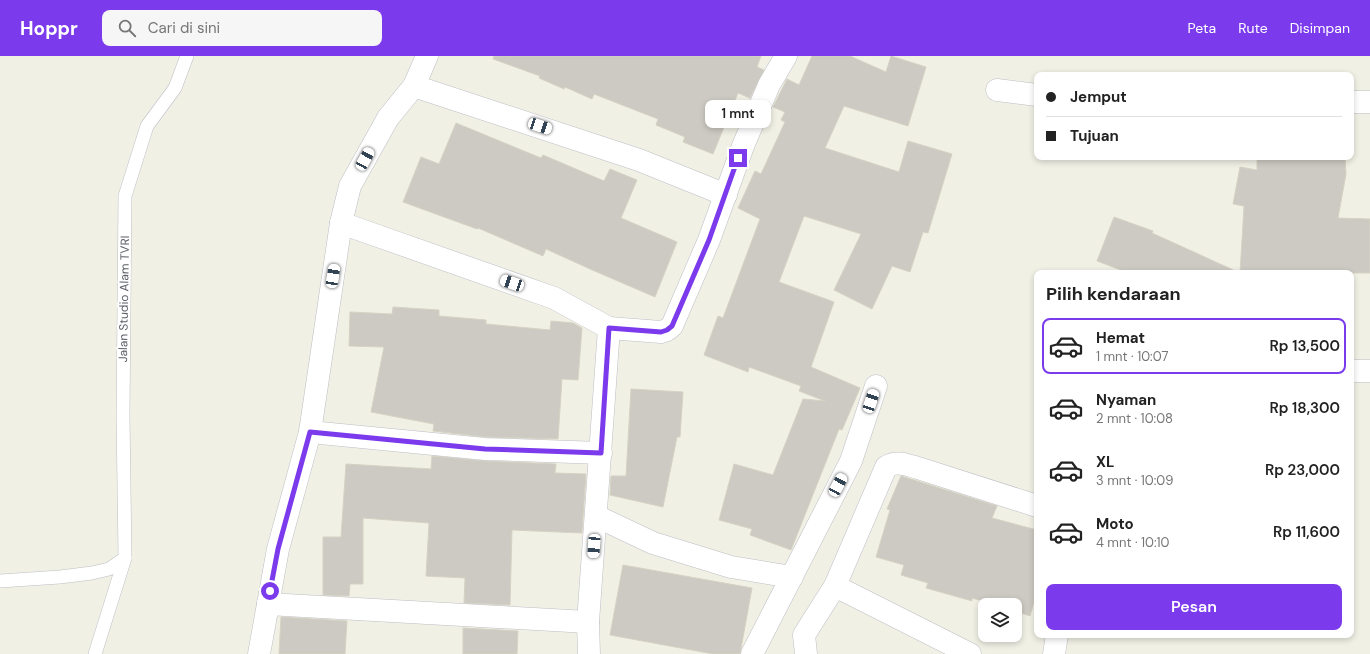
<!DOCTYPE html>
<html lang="id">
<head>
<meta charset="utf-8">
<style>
  :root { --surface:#fff; --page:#f6f6f6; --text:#222; --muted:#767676; --line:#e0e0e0; --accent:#7c3aed }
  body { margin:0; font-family:"DM Sans",sans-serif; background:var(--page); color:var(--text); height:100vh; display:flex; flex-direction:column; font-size:15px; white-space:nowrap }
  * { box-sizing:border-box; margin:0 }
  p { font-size:13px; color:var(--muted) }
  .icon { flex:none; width:22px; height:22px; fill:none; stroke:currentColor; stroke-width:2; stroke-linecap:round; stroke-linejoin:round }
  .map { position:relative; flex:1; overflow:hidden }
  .side { position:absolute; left:1034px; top:214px; width:320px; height:368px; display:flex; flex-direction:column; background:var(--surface); border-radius:8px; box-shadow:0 2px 6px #0003 }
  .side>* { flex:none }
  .top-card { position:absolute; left:1034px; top:16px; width:320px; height:88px; border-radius:8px; box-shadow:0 2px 6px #0003; display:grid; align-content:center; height:88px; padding:0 12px; background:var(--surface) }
  .fabs { position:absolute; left:978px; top:542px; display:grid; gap:8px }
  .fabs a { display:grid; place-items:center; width:44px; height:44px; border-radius:8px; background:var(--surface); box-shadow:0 2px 6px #0003; font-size:20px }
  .end { position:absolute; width:18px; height:18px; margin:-9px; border:5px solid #7c3aed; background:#fff; box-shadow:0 0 0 2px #fff }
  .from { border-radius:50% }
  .bubble { position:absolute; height:28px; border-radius:8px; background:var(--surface); box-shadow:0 2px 6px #0003; font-size:13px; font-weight:600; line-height:28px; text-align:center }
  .car { position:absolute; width:12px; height:24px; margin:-12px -6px; border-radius:5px; box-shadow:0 0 3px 1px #0007; background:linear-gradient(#fff 24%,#345 0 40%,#fff 0 76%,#345 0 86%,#fff 0) }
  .top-card b { display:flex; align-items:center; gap:14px; height:38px; font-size:15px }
  .top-card b+b { border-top:1px solid var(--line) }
  .top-card i { width:10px; height:10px; background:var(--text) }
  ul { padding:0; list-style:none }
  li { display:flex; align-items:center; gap:12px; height:56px; margin:0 8px 6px; padding:0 4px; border:2px solid transparent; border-radius:8px }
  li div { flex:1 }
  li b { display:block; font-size:15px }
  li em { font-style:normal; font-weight:600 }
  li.active { border-color:var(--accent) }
  li>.icon { width:36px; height:36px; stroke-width:1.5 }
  h2 { padding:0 12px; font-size:18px; line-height:48px }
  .button { display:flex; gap:8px; margin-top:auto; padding:8px 12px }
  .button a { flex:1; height:46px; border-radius:8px; background:var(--accent); color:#fff; font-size:16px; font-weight:600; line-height:46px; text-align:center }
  header { display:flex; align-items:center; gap:24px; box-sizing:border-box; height:56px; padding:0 20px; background:var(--accent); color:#fff }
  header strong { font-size:19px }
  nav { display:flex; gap:22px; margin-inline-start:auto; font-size:14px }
  .search { width:280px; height:36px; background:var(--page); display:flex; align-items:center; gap:10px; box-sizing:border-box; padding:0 14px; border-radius:8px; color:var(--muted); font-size:15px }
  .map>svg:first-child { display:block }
  .building { fill:#cccac2; stroke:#d6d2c3 }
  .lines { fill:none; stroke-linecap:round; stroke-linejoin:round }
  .service-casing { stroke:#bdbec5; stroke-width:14 }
  .minor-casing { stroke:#bdbec5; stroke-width:23 }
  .service { stroke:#fff; stroke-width:13 }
  .minor { stroke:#fff; stroke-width:22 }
  .route { stroke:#7c3aed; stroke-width:5 }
  .labels { text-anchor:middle; stroke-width:4; stroke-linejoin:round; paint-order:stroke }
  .street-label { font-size:12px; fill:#5d6067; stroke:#fff }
</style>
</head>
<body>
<header>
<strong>Hoppr</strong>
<div class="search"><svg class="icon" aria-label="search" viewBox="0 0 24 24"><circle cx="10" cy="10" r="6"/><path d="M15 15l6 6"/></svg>Cari di sini</div>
<nav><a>Peta</a><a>Rute</a><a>Disimpan</a></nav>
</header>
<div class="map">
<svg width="1370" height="598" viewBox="0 0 1370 598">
  <rect width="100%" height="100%" fill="#f1f0e5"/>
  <g class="building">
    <path d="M494,0H761L757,11L764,14L750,42L738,37L713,98L683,86L685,81L656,69L658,63L594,38L592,43L565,31L564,33L539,22L540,20L493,3Z"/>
    <path d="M812,0H850L886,16L891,0L926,11L908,70L844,50L825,92L899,116L908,85L952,98L928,177L923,176L910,216L892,210L872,253L834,234L861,178L804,160L779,226L834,246L811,311L860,332L842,374L839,373L791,494L750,479L752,473L719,464L734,408L773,419L803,343L825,345L799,335L801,330L749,311L748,316L704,299L718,260L723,262L760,163L738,152L755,115L761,118L785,66L781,64L785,56L773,51L787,23L799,29Z"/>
    <path d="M456,67L541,102L543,99L604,125L610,113L637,124L621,162L677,186L655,241L590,213L546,193L543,200L478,172L477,173L403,146L421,101L439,108Z"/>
    <path d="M1257,101H1345L1346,118L1338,162L1370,163V217H1240L1244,150L1233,148L1240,111L1257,114Z"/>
    <path d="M1114,161L1153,175L1152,177L1240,217H1129L1097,205Z"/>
    <path d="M393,251L439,254V260L486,264V268L550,274L551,265L573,267L582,272L578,324L562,323L558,383L486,381L433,375L434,368L371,356L384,291L349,290L350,256L392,258Z"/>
    <path d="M631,333L683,336L680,381H677L663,451L610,439L611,420H626Z"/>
    <path d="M432,400L484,405L556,408L555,417L586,418L582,477L512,474L510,549L464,547L465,522L426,520L429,467L363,462V528H350L349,540L323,539V481H341L346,408L431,413Z"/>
    <path d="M901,420L997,450L992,462L1037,474V536L1030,560L1015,555V549H996L972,542V545L926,532L928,527L901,519L904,509L876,501L890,454L887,453Z"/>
    <path d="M623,509L752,532L740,598H713L610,579Z"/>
    <path d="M281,561L347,565L345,598H279Z"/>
    <path d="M463,572L518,575L517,598H463Z"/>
  </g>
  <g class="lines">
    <defs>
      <g id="service">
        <path d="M0,525L60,521L92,517L109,513L125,502"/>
        <path d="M95,598L125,502L123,360L125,140L147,70L175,32L187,0"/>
      </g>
      <g id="minor">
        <path d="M414,30L639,104L726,139"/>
        <path d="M997,34L1037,39"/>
        <path d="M1351,46H1370"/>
        <path d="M341,167L554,242L609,272L588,566L589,598"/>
        <path d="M609,272L661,276L667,274L672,270L709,184L743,90L769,29L786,0"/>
        <path d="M1351,315H1370"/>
        <path d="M310,376L485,393L601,397"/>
        <path d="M596,460L653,487L731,511L792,521"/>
        <path d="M268,548L588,566"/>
        <path d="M259,598L278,493L310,376L341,167L350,130L388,62L414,30L427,0"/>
        <path d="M752,598L851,405L876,330"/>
        <path d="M806,598L804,579L835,530"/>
        <path d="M970,598L835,530L886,411C896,404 907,409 918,412L1037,450"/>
        <path d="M1054,598L1057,579"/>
      </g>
    </defs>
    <use href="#service" class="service-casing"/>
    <use href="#minor" class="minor-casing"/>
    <use href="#service" class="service"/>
    <use href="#minor" class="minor"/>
  </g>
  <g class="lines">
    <path class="route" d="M270,535L278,493L310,376L485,393L601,397L609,272L661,276L667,274L672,270L709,184L738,102"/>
  </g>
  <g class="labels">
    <g class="street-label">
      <text transform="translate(124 243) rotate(-89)" y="4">Jalan Studio Alam TVRI</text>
    </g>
  </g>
</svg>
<div class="fabs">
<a><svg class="icon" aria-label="layers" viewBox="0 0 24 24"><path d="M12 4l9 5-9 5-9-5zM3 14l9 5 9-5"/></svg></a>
</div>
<i class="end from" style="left:270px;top:535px"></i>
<i class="end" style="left:738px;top:102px"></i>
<div class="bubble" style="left:705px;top:44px;width:66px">1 mnt</div>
<i class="car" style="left:540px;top:70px;rotate:108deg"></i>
<i class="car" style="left:365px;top:103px;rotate:29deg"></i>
<i class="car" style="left:333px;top:220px;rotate:9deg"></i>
<i class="car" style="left:512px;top:227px;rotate:289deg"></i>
<i class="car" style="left:871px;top:345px;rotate:18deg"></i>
<i class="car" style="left:838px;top:429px;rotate:28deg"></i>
<i class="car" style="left:594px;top:490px;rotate:184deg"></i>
<div class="top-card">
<b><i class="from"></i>Jemput</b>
<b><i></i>Tujuan</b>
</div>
<section class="side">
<h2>Pilih kendaraan</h2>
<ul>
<li class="active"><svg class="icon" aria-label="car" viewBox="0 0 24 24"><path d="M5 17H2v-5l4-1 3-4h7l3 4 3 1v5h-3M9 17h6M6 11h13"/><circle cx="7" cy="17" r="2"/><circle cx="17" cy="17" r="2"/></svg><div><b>Hemat</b><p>1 mnt · 10:07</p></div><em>Rp 13,500</em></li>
<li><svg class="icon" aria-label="car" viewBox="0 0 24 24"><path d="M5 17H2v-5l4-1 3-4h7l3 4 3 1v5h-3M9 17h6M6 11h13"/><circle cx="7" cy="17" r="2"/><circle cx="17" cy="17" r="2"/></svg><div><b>Nyaman</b><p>2 mnt · 10:08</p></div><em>Rp 18,300</em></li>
<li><svg class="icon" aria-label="car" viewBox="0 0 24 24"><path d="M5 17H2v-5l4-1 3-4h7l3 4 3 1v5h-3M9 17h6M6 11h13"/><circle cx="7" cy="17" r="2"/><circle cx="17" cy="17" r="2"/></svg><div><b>XL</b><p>3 mnt · 10:09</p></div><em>Rp 23,000</em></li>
<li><svg class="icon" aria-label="car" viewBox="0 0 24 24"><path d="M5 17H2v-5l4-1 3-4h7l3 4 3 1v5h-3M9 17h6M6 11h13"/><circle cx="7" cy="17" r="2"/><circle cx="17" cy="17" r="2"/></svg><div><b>Moto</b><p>4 mnt · 10:10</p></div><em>Rp 11,600</em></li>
</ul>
<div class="button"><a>Pesan</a></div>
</section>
</div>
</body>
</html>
